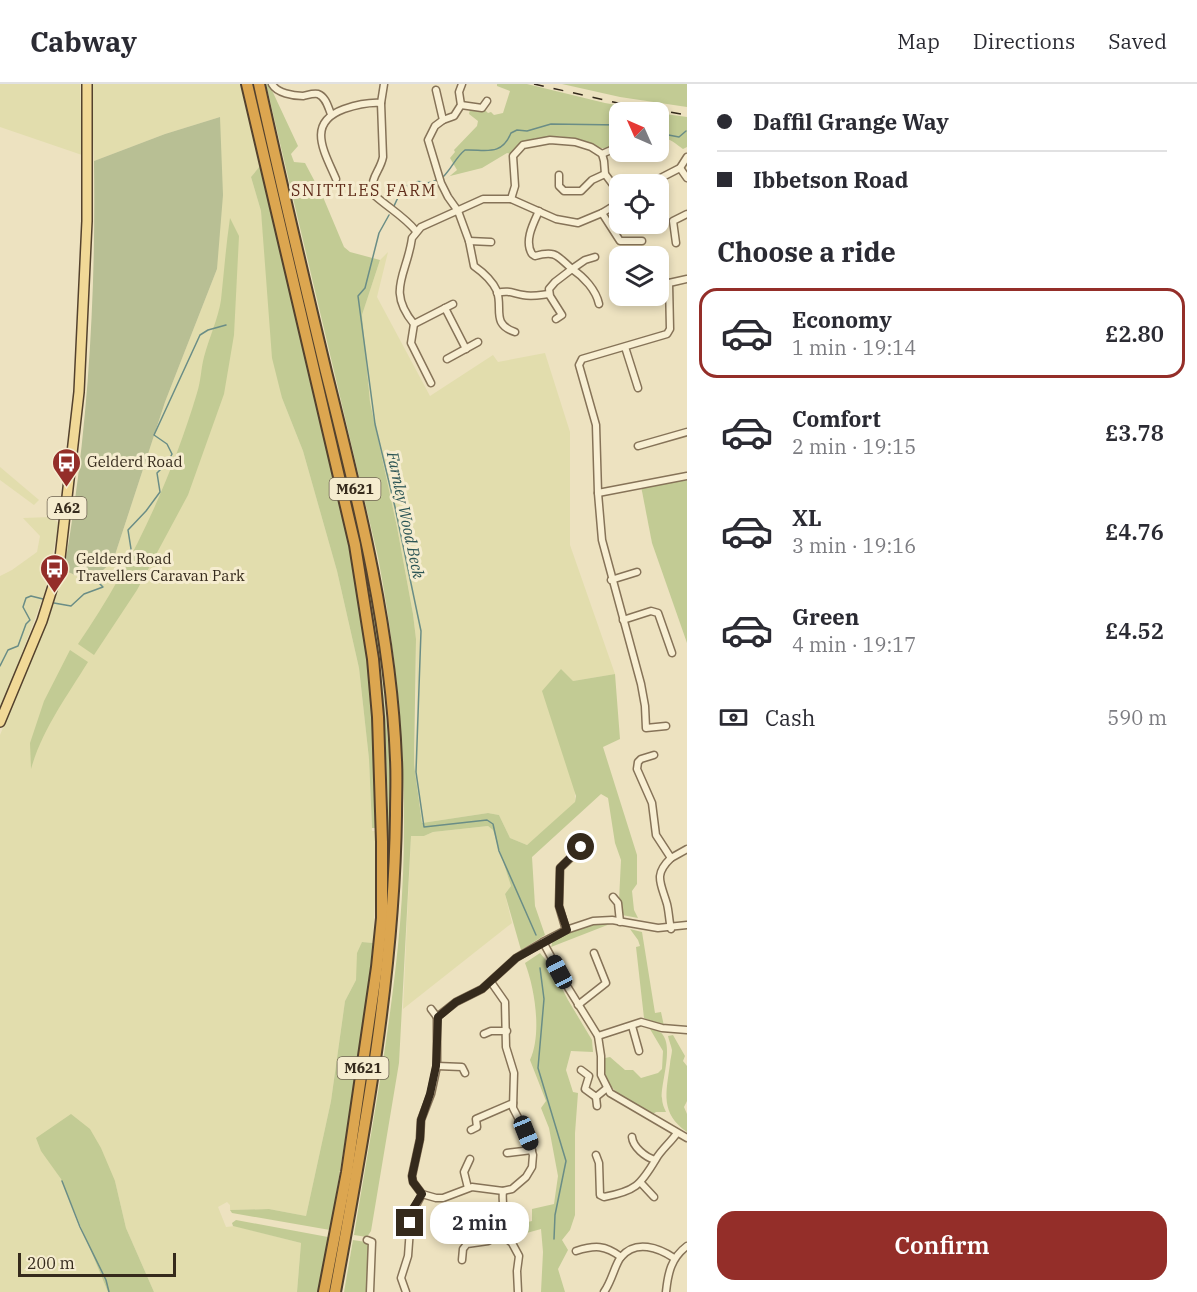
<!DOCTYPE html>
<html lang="en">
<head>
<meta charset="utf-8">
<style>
  :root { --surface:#fff; --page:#f2f2f3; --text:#2b2b33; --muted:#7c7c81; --line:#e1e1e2; --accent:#942e29 }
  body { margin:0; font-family:"IBM Plex Serif",serif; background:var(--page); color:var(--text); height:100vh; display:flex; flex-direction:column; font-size:22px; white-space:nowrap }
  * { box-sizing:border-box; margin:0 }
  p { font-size:20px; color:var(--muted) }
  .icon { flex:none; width:33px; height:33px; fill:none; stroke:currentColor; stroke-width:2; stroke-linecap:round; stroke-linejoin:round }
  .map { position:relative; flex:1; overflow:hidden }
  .drawer { display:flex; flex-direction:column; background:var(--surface); width:510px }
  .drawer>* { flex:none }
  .banner { display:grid; align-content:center; height:132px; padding:0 30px; background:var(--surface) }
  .needle { width:39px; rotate:315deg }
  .controls { position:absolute; left:609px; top:18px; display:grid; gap:12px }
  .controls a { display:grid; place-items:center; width:60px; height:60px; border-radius:12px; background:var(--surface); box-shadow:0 3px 9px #0003; font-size:30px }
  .scale { position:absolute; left:18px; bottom:15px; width:158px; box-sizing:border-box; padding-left:6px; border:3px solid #352a1c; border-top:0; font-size:16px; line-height:21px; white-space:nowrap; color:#352a1c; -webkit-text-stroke:4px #f5eccf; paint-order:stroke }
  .end { position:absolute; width:27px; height:27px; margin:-14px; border:8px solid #352a1c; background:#fff; box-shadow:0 0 0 3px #fff }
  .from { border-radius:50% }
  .bubble { position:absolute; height:42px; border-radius:18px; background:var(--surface); box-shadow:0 3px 9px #0003; font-size:20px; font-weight:600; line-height:42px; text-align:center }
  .car { position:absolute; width:18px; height:36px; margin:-18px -9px; border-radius:8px; box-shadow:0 0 4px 2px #0007; background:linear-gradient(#222 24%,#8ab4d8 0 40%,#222 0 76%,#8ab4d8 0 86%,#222 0) }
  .banner b { display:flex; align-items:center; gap:21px; height:57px; font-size:22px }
  .banner b+b { border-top:2px solid var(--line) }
  .banner i { width:15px; height:15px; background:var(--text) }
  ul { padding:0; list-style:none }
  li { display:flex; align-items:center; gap:18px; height:90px; margin:0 12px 9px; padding:0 18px; border:3px solid transparent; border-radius:18px }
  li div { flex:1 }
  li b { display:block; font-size:22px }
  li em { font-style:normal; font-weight:600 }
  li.on { border-color:var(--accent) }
  li>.icon { width:54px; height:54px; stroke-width:1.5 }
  h2 { padding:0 30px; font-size:27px; line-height:72px }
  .pay { display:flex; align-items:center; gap:15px; height:66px; padding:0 30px; font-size:22px }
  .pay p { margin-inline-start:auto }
  .primary-button { display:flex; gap:12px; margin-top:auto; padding:12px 30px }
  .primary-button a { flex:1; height:69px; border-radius:18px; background:var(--accent); color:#fff; font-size:24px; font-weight:600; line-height:69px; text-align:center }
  header { display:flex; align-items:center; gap:36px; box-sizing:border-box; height:84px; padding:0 30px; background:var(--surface); border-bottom:2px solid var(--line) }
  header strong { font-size:28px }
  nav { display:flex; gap:33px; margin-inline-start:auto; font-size:21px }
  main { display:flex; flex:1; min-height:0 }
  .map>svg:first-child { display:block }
  .farmland { fill:#e2ddad }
  .green { fill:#c2cb94 }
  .cemetery { fill:#b8bf94 }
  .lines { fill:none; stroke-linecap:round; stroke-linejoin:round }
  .stream { stroke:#6a8d86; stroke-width:1.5 }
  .street-casing { stroke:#867358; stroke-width:9 }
  .primary-casing { stroke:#53412d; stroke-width:12 }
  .highway-casing { stroke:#53412d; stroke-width:14 }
  .street { stroke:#f8efd3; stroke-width:6 }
  .primary { stroke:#f1d997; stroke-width:9 }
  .highway { stroke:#dca650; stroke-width:10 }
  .rail { stroke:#352a1c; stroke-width:1.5; stroke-dasharray:10 10; stroke-linecap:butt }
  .route { stroke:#352a1c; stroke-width:8 }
  .labels { text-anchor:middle; stroke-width:6; stroke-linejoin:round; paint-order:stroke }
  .shield { fill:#f5eccf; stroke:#6f6452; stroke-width:1.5 }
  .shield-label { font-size:14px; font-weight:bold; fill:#352a1c }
  .poi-label { font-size:15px; fill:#352a1c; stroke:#f5eccf; text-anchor:start }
  .neighbourhood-label { font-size:16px; letter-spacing:1.5px; fill:#612e1c; stroke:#f5eccf }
  .water-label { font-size:16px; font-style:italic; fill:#2c5555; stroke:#f5eccf }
</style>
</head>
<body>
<header>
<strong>Cabway</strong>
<nav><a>Map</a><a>Directions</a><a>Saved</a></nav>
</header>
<main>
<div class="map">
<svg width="687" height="1208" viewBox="0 0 687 1208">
  <rect width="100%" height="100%" fill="#ede2c0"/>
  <g class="farmland">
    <path d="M0,0H80L82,71L0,43Z"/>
    <path d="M91,0H240L260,82L251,93L261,127L282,314L303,367L337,487L359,584L369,675L372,747H378L373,859L362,858L356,896L345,917L331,1017L306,1132L269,1125L230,1126V1121L227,1118L218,1123L226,1143L235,1142L301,1159L297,1208H154L126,1144L115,1097L42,1067L61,1095L108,1208H0V651L49,533L64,486L90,498L113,477L165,318L217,185L220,33L165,50L94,77Z"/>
    <path d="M388,168L377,213L430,312L493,271L498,278L545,269L570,348V461L615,590L573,597L575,719L527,761L510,754L499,731L488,729L422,739L414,680L417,627L416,555L413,530L397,443L370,318L362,231L380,176Z"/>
    <path d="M0,383L39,416L34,421L0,396Z"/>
    <path d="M51,433L59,439L45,508L0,627V492L12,486L37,468L40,452L23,434Z"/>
    <path d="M488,742L493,746L511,802L505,810L512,839L403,925L411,752H424L433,748Z"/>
  </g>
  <g class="green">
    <path d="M266,0H269L298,62L291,70L294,78L305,79L323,113L344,163L350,168L380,176L362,231L370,318L397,443L413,530L416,555L414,680L422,739L488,729L499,731L510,754L527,761L575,718L576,712L542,607L561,585L573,597L615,590L620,655L603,663L637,771V800L632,807L634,826L638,834L622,831L619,816L621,776L615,759L608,714L601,710L532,773L535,822L545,851L521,866L505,810L511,802L493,746L488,742L433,748L424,752H411L399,979L371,1147L367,1153L354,1151C371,1048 391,945 400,840C410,718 401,594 378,473Z"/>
    <path d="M497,0H527L605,19L656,28H620L619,60C614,61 607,65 601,64C594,63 583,56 574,54C554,51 522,51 511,70L507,69L482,84L450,92L445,96L457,86L450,74L455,68L454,66L477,42L478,37L469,30L470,25L485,26L488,29L491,28L494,31L503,29L510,7L497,2Z"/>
    <path d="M562,0H687V23L620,13Z"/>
    <path d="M658,29L687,33V63L683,65C676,60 668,52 659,54Z"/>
    <path d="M260,82L351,467L367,559L374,618L379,744H372L369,675L359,584L337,487L303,367L282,314L272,274L261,127L251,93Z"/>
    <path d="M230,134L239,152L234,251L224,310L188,411L137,506L94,571L78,560C130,485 171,396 197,309C201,297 201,284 204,273C209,254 218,235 221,216C224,188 226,161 230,134Z"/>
    <path d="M297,191H299L365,474L379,562L390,678V789L379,921L331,1208H329L385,835C393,707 384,592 361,467Z"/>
    <path d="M687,392V559L652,459L641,402Z"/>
    <path d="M70,566L88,578C67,612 42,646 31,685L30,659L44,617Z"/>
    <path d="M597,839L610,840L551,863L553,856L576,844Z"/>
    <path d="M630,845L642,848L655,929L661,928L664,942L644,934L636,863L640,862L638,856Z"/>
    <path d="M362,858L373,859L362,955L330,1146L232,1129L230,1126L269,1125L306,1132L331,1017L345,917L356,896L357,869Z"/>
    <path d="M540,869L550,881L568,916L592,956L593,968L571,967L566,986L573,1008L578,1009L575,1049V1131L570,1146L562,1156L568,1166L558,1185L565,1208H541L543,1168L541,1145L516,1152V1141L532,1137V1125L554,1120L558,1092L549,1044L541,1024L546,1017L530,976C542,950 535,905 525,879Z"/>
    <path d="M650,945C681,946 660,998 662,1014C662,1019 664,1024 666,1028H656L653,1030C637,1020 608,1010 605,989C604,984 605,979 605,974L610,973L625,986H633L641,994L658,989L662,985L663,967Z"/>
    <path d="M673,951L685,972L683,977L687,982V1017L684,1023L687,1030V1048C660,1029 666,1009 670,980C670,976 672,970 672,966C671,961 669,957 668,952Z"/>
    <path d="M71,1030L90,1045L101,1064L115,1097L126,1144L154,1208H108L61,1095L41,1067L36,1054Z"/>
    <path d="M236,1136L328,1153L319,1208H297L301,1159L233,1142L232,1139Z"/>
    <path d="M353,1156L366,1158L370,1164L367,1208H344Z"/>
  </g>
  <path class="cemetery" d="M220,33L223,111L217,185L165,318L113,477L90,498L64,486C88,351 96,213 94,77L165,50Z"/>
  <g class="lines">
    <g class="stream">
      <path d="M658,49L679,53L686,47"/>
      <path d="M443,93C452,84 456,73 465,66C485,65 501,73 511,49L517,46L527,47L551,40L620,41"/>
      <path d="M394,122C398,113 403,101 414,98C425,95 424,103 439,95"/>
      <path d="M389,131L379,149L365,204L358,212L375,340L395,423L421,547L416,688L424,743L487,736L493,740L499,767L536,851"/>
      <path d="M54,519L71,522L84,510L103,503L96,496L102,493L114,496L131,465L128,446L146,427L160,408L157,389L168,378L172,370L167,360L154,351L200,251L208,246L226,241"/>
      <path d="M0,582L8,566L18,562L26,540L30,536L23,523L26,514L31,512L43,515"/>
      <path d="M540,884L544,915L538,984L566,1077L555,1131L554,1155"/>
      <path d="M62,1097L80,1143L106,1196L109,1208"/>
    </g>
    <defs>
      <g id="street">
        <path d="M272,0C277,9 293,12 303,12C308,11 313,9 318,10C326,13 328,23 331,30"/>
        <path d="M384,0L381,19L383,73C380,88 370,92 373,110C387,123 404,132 416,147"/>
        <path d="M436,6L443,36L435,42L428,56L441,99L448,113L458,127L469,157L474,182C484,189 492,196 497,207C503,225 491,240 515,248"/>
        <path d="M461,21L482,24L487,17"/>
        <path d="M443,36L454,32L461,21L459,8L462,0"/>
        <path d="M602,70L620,62"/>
        <path d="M680,84L687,94"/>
        <path d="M559,91V102L564,107H581L592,96L605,90"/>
        <path d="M336,95C324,67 306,39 344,25C356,21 368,18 381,19"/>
        <path d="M649,100L680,84L687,73"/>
        <path d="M511,115L515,102L513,72L523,61L550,56L575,58L591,63L602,70L604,77L605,90L620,110"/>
        <path d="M539,127C533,140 524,157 532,170L535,172C556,166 557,172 572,185L585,176L595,173"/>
        <path d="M602,129L620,157H642"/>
        <path d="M469,157L491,158"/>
        <path d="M676,159L673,137L687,130"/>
        <path d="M658,201L669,199"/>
        <path d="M497,209C509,206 512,209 523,211C532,213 540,211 549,210"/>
        <path d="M445,224L466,265"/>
        <path d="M556,235L562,231L550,212L549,205L555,198L572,185C584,193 596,206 599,220"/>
        <path d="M414,240L453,220"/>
        <path d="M625,263L638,304"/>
        <path d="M447,275L478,258"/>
        <path d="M431,299L411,259L414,240C386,206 407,191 412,154L421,143L483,115H511L556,135L578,139L602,129L620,118"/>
        <path d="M638,362L687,348"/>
        <path d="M598,409L687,392"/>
        <path d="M611,496L637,488"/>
        <path d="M623,536L651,527L658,529L672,569"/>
        <path d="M666,642L646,644L645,622L641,600L602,456L598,409L596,341L579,281L582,275L667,250L670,245L669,199L687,195"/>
        <path d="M654,671L641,675L638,678L637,685L652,719L656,751L671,774C653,791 661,799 667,820C669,828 669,836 671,845"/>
        <path d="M671,774L687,765"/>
        <path d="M613,813L618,819L620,838"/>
        <path d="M687,841L658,844L612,836L593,837L566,846L543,858L567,902L598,952L601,972V991L610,1009L687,1054"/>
        <path d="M566,846L559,822L560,784L587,758"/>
        <path d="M491,898L505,918L506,963L514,989L513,1024L526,1049L533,1071L532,1083L526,1093L512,1105L503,1107L472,1103L443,1114H436L422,1110L413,1098L412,1092L420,1055L421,1036L431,1010L437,982V933L456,918L482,905L516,874L543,858"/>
        <path d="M578,921L606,899L594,869"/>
        <path d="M431,925L437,933"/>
        <path d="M632,942L639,967"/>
        <path d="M484,950L491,947H507"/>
        <path d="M598,952L641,938L662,944L687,946"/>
        <path d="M437,982L462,983L465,989"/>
        <path d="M581,986L589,992L585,1005L596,1013L607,1004"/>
        <path d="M596,1013L597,1022"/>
        <path d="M471,1046L477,1043L476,1035L513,1019"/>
        <path d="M632,1053C633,1063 645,1073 655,1076"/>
        <path d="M507,1069L532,1066"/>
        <path d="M596,1071L599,1079L600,1111L604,1113C635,1107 640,1102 656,1075C661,1066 671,1058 677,1049"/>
        <path d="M641,1099L654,1113"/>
        <path d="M468,1104L464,1088L470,1075"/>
        <path d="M501,1150L512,1159L519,1172L517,1187L518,1208"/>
        <path d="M367,1156L372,1158L370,1208"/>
        <path d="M576,1167C595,1161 605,1161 621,1173"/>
        <path d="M462,1176L463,1165L467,1160L488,1157L501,1150C508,1136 501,1122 503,1107"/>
        <path d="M406,1208L401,1194L408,1172L411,1131L422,1110"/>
        <path d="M604,1208C612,1197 615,1180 621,1173C636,1155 659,1164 674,1174"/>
        <path d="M666,1208C668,1189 671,1174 687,1162"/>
      </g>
      <path id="primary" d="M0,638L42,537L59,483L79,308L87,137V0"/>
      <g id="highway">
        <path d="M247,0L355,461L373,575L378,633L382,758V834L377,883L347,1088L324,1208"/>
        <path d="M259,0C280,96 303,192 326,288C358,416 391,544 396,676C397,694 396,713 396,731C394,892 364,1050 335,1208"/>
      </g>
    </defs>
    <use href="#street" class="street-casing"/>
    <use href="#primary" class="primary-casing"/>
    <use href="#highway" class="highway-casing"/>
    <use href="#street" class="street"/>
    <use href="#primary" class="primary"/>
    <use href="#highway" class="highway"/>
    <path class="rail" d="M534,0L618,19L687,31"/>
  </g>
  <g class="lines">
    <path class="route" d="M410,1139L412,1126L422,1110L413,1098L412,1092L420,1055L421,1036L430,1010L436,982L438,933L456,918L482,905L516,874L567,846L559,822L560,784L581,763"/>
  </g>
  <defs>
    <symbol id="bus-pin" viewBox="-11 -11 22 30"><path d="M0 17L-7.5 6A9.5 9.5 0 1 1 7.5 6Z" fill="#942e29" stroke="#f5eccf"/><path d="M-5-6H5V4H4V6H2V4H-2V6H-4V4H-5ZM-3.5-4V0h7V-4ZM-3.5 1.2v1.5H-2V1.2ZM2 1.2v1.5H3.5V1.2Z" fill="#fff"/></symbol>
  </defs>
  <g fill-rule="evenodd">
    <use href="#bus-pin" x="50" y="362" width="33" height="45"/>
    <use href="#bus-pin" x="38" y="468" width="33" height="45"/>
  </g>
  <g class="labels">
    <g class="shield">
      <rect x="329.5" y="394" width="51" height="22" rx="4.5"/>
      <rect x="47.5" y="413" width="39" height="22" rx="4.5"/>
      <rect x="337.5" y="973" width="51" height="22" rx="4.5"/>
    </g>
    <g class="shield-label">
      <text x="355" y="410">M621</text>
      <text x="67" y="429">A62</text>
      <text x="363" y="989">M621</text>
    </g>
    <g class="poi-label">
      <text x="87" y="383">Gelderd Road</text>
      <text x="76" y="480">Gelderd Road<tspan x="76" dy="17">Travellers Caravan Park</tspan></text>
    </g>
    <g class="neighbourhood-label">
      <text x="364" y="112">SNITTLES FARM</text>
    </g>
    <g class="water-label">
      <text transform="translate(406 431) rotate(78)" y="6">Farnley Wood Beck</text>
    </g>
  </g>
</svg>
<div class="controls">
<a><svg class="needle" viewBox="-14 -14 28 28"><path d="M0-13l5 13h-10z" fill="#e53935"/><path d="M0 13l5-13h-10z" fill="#7c7c81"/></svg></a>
<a><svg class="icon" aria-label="locate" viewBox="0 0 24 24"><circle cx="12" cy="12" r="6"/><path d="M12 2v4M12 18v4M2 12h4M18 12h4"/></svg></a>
<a><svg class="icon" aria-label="layers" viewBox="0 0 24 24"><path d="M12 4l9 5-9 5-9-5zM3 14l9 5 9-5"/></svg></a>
</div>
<div class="scale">200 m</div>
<i class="end from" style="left:581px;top:763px"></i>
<i class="end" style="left:410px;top:1139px"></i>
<div class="bubble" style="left:430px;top:1118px;width:99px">2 min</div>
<i class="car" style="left:559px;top:888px;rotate:332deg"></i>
<i class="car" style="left:526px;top:1049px;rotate:158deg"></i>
</div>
<section class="drawer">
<div class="banner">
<b><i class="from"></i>Daffil Grange Way</b>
<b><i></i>Ibbetson Road</b>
</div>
<h2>Choose a ride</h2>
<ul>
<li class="on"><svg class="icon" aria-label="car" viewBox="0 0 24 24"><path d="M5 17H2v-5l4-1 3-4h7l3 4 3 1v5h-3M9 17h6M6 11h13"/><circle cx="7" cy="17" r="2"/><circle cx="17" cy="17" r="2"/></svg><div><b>Economy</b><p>1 min · 19:14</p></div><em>£2.80</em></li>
<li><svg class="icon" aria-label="car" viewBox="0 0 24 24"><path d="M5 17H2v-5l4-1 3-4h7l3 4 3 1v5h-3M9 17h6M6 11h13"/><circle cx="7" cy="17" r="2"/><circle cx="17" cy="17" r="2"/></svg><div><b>Comfort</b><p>2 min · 19:15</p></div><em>£3.78</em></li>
<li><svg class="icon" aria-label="car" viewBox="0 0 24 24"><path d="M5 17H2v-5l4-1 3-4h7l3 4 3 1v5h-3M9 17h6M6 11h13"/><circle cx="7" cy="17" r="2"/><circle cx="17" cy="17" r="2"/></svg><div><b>XL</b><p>3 min · 19:16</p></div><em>£4.76</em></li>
<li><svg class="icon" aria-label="car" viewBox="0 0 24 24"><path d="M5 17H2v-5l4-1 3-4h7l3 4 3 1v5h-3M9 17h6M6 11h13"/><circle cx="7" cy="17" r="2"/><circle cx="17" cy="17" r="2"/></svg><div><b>Green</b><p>4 min · 19:17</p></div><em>£4.52</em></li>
</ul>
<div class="pay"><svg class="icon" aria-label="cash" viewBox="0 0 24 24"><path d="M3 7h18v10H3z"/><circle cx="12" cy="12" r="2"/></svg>Cash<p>590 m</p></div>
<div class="primary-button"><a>Confirm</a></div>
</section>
</main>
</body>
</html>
